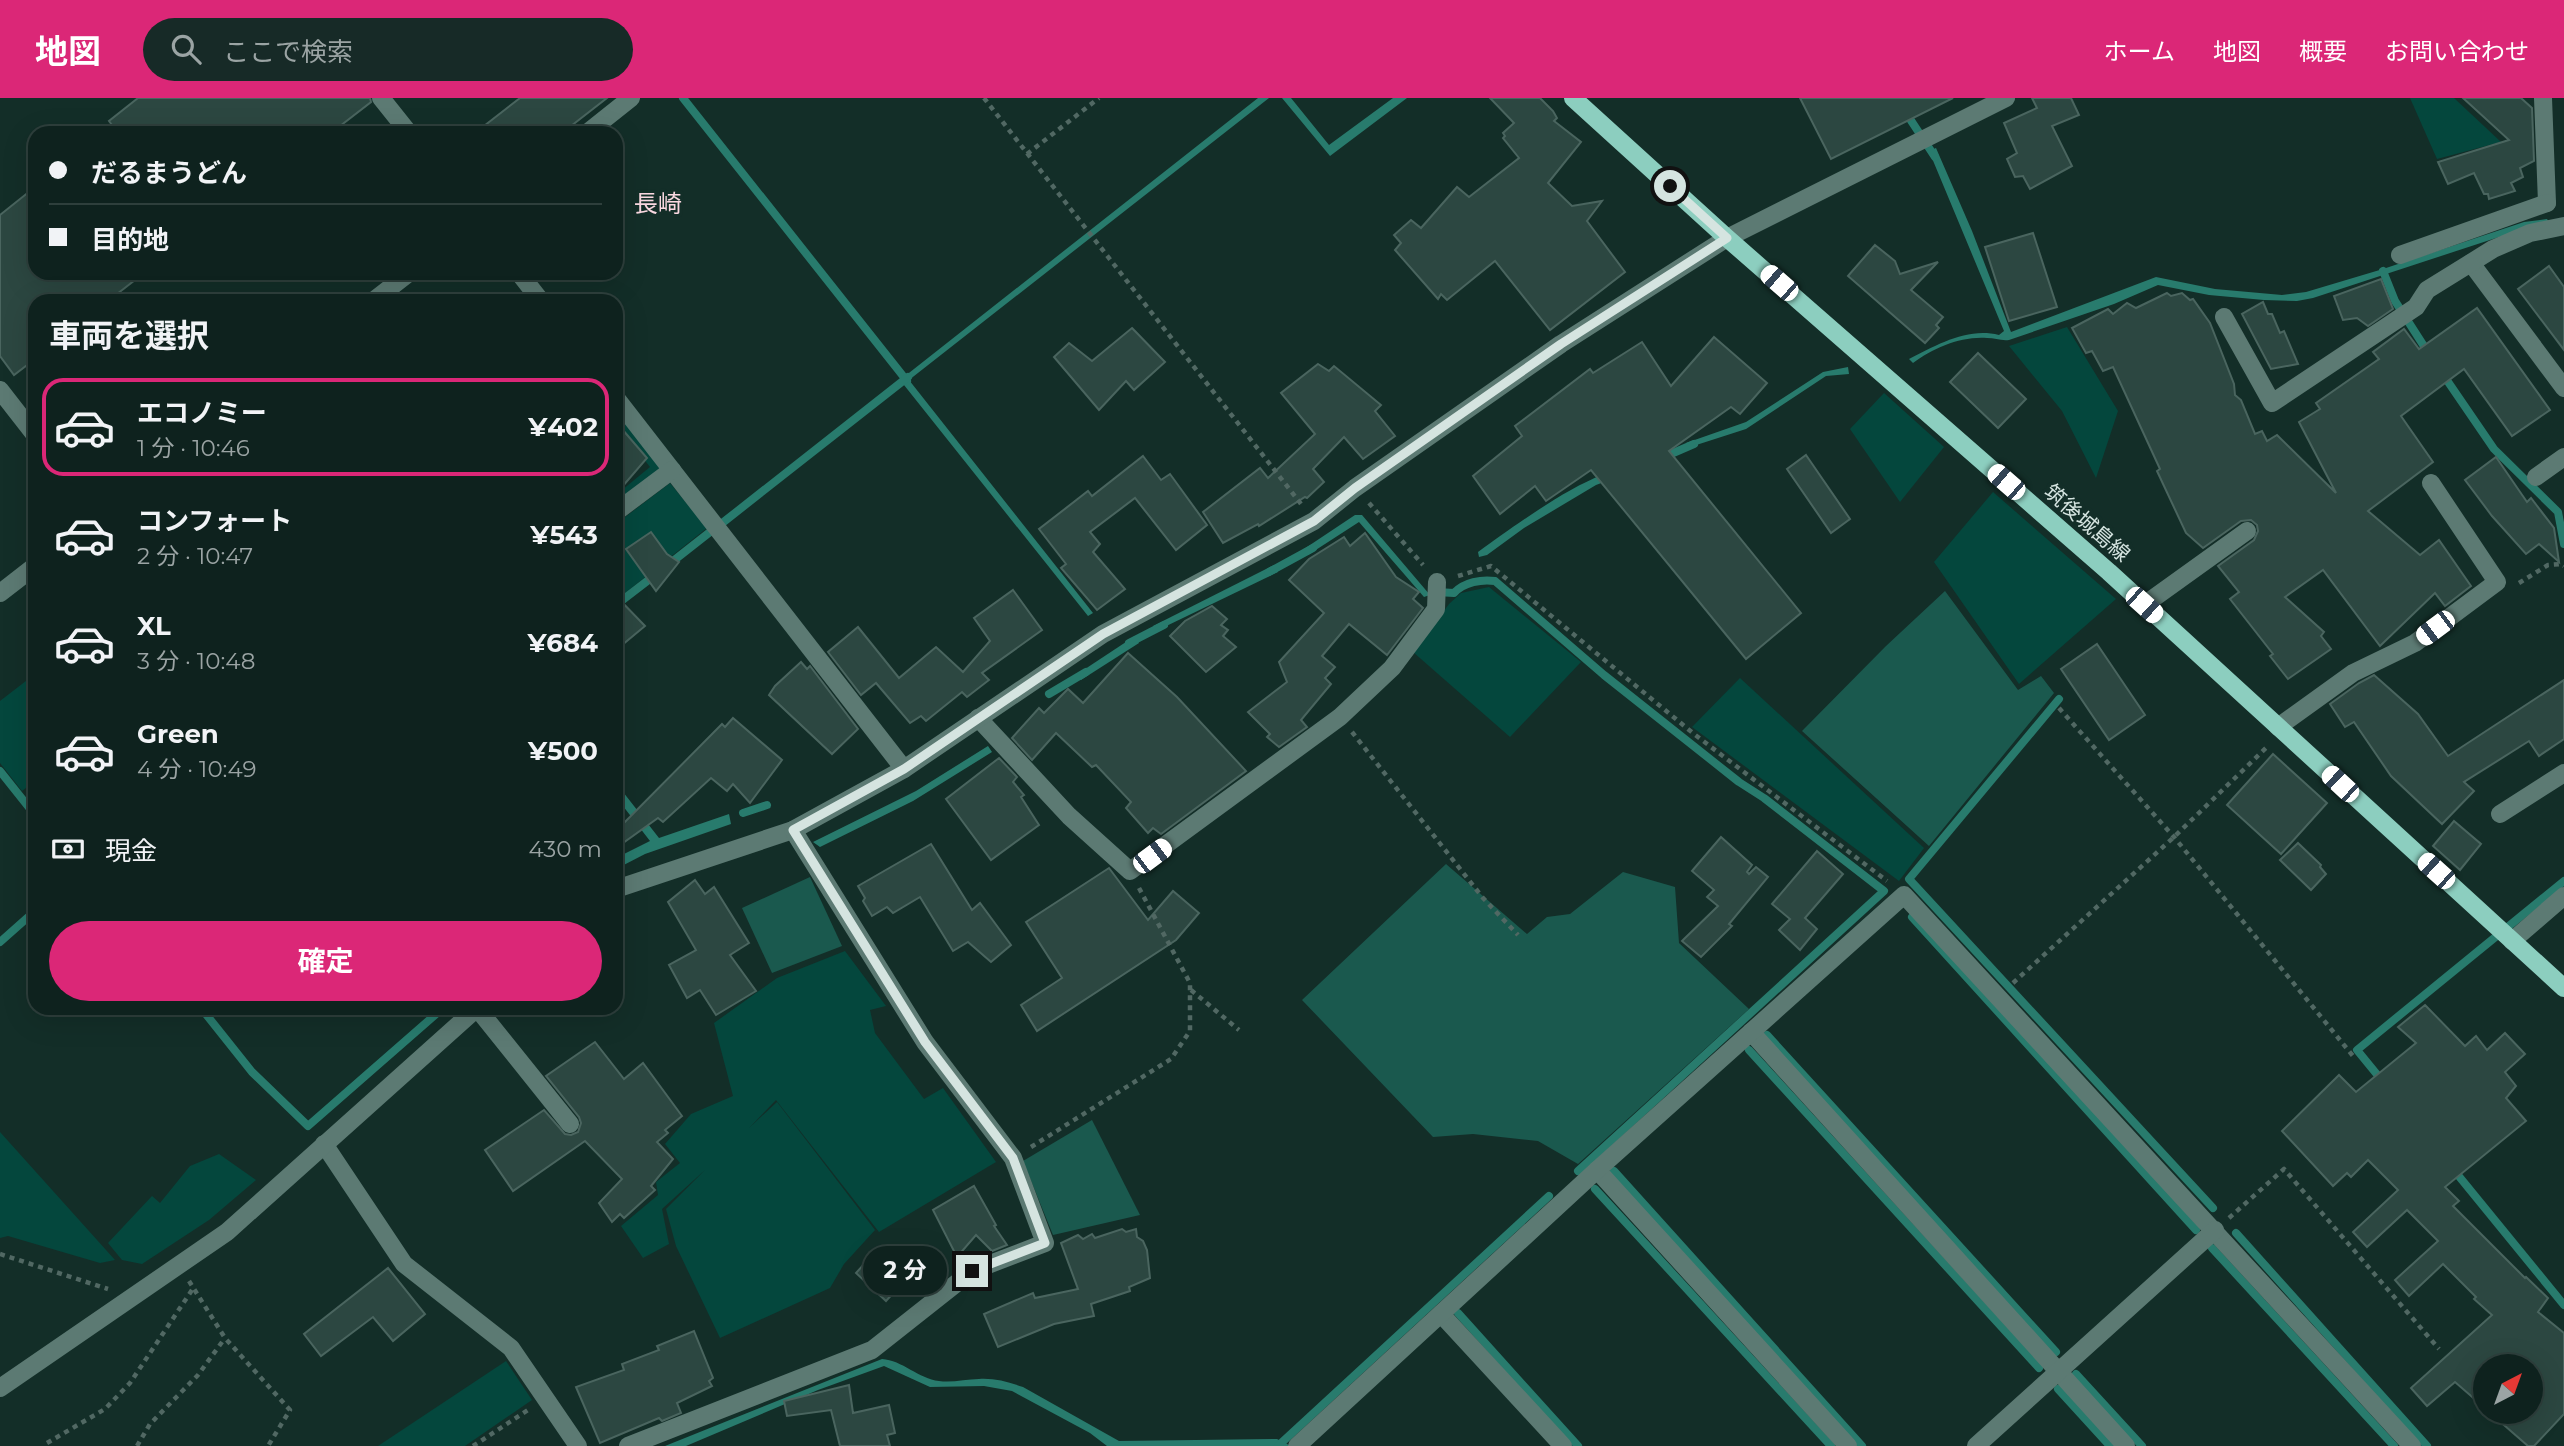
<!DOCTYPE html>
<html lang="ja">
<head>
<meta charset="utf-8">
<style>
  :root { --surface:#0e221e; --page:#172a27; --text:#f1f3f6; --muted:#9ba4a4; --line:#2e3f3c; --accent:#db2777 }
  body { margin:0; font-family:Montserrat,"Noto Sans JP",sans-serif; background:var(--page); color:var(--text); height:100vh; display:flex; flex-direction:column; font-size:26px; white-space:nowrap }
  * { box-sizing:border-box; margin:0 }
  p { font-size:23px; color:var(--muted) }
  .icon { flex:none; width:38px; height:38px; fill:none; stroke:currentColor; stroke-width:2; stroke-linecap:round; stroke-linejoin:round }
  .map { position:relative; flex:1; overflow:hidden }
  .sheet { position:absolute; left:28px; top:196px; width:595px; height:721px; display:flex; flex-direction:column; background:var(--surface); border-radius:21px; box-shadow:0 7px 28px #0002,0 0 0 2px var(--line) }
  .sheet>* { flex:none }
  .hud { position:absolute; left:28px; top:28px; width:595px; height:154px; border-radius:21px; box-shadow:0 7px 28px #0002,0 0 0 2px var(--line); display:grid; align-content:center; height:154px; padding:0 21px; background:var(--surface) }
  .needle { width:46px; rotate:41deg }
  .tools { position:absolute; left:2473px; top:1256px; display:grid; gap:14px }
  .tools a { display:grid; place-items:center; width:70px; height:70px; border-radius:50%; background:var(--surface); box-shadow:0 7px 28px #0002,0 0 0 2px var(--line); font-size:35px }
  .end { position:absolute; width:32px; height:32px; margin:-16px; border:9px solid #d5e4e0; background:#111; box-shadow:0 0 0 4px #111 }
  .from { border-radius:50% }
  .bubble { position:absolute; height:49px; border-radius:24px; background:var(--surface); box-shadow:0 7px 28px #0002,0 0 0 2px var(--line); font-size:23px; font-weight:700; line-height:49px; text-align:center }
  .car { position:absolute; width:21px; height:42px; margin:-21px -10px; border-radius:9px; box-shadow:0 0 5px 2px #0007; background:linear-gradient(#fff 24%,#345 0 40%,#fff 0 76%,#345 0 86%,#fff 0) }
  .hud b { display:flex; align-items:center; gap:24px; height:66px; font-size:26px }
  .hud b+b { border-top:2px solid var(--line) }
  .hud i { width:18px; height:18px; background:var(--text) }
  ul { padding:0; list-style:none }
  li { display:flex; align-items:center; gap:21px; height:98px; margin:0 14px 10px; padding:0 7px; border:4px solid transparent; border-radius:21px }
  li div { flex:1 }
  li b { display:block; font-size:26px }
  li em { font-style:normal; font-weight:700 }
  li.selected { border-color:var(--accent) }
  li>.icon { width:63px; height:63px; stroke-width:1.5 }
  h2 { padding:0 21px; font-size:32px; line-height:84px }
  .pay { display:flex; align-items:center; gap:18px; height:77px; padding:0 21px; font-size:26px }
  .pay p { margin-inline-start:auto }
  .cta { display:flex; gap:14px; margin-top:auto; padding:14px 21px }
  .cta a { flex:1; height:80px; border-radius:42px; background:var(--accent); color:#fff; font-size:28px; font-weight:700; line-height:80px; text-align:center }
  header { display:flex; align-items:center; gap:42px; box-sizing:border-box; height:98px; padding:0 35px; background:var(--accent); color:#fff }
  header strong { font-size:33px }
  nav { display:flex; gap:38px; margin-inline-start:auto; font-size:24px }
  .search { width:490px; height:63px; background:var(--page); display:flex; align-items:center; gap:18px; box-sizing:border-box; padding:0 24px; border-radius:38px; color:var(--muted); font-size:26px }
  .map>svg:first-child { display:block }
  .green { fill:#04473d }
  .forest { fill:#1a594e }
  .water { fill:#287b6d }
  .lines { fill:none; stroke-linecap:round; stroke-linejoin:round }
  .stream { stroke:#287b6d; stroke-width:8 }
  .building { fill:#2c4741; stroke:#4a655f; stroke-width:2 }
  .path { stroke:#516863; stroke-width:4.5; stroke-dasharray:5 5; stroke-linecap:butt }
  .minor { stroke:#5c7a73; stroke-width:18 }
  .major { stroke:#8ccebf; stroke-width:18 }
  .route { stroke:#d5e4e0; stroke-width:9 }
  .labels { text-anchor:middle; stroke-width:7; stroke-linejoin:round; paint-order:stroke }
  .street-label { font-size:21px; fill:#d5e4e0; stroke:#132e28 }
  .quarter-label { font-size:24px; fill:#fad8e1; stroke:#132e28 }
</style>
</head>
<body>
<header>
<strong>地図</strong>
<div class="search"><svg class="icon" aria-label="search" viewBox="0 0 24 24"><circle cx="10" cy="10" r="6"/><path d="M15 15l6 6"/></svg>ここで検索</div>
<nav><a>ホーム</a><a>地図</a><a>概要</a><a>お問い合わせ</a></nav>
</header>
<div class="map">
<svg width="2564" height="1348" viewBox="0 0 2564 1348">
  <rect width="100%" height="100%" fill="#132e28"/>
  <g class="green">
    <path d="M2410,0H2454L2501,44L2437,61Z"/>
    <path d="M2067,229L2118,313L2096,380L2062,313L2009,248Z"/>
    <path d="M1884,295L1944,349L1900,404L1850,331Z"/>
    <path d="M616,310L664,372L616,408V397L650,369L616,325Z"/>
    <path d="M670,385L707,430L620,499L616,495V426Z"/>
    <path d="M1993,394L2116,501L2019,586L1934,464Z"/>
    <path d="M1489,489L1581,564L1510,639L1413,554L1449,506L1461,495Z"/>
    <path d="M35,576V683L22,693L0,665V603Z"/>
    <path d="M1740,580L1924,750L1899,783L1692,629Z"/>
    <path d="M845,853L886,908L870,912L875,935L924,1001L943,990L996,1064L879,1134L776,1002L749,1030L777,1004L875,1132L844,1166L830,1190L720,1240L676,1148L666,1111L705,1072L662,1111L669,1146L643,1160L621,1128L658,1097L656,1084L680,1065L665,1046L691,1016L733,998L714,925L777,880Z"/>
    <path d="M0,1034L115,1162L100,1165L8,1138L0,1140Z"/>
    <path d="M219,1056L256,1082L209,1122L142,1166L122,1162L108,1145L152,1098L160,1105L190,1068Z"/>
    <path d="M506,1263L532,1302L465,1348H378Z"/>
  </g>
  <g class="forest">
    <path d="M1945,493L2018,592L2041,578L2054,595L1929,748L1802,633L1886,548Z"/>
    <path d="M1446,766L1527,836L1547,819L1570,816L1623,774L1675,789L1679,845L1749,911L1578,1066L1538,1043L1473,1036L1433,1039L1302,902Z"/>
    <path d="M810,779L842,848L772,875L742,810Z"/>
    <path d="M1092,1022L1140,1117L1053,1137L1023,1063Z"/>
  </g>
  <g class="water">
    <path d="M1258,0H1269L909,282L1093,515L1088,518L900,282Z"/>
    <path d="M1282,0H1291L1329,47L1393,0H1407L1330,58Z"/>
    <path d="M1936,50L1972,133L2011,234L2156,179L2215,191L2282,197L2306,194L2383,171L2524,124L2547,121L2550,126L2499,139L2313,200L2297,203L2264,202L2209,197L2158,187L2114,206L2009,242C2001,243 1995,240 1987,240C1961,238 1933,250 1913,265L1909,261C1937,247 1967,229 1999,237L2004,233L1929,53Z"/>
    <path d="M1848,269L1849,276L1826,278L1746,331L1687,350L1686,345L1746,324L1823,274Z"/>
    <path d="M1660,363L1596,387L1524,430L1487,457L1479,459L1478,454C1513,429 1563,392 1602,377C1621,371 1641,368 1660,363Z"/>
    <path d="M1355,417H1362L1430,497L1424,499L1359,424L1308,457L1304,451Z"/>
    <path d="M1274,467L1278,474L1156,533L1153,528Z"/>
    <path d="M1135,538L1139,545L1081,582L1076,577Z"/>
    <path d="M988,648L992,654L913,703L820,749L813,744L916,693Z"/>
    <path d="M616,685L659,740L729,716L731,726L645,756L616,771V760L650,743L616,699Z"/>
    <path d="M882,1261C902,1262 919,1281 939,1283C952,1285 966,1281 979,1281C994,1280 1009,1284 1023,1289L1119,1343L1277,1341L1291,1348H1107L1090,1335L1012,1293L984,1288L930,1289L884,1268L818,1292L686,1348H665Z"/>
  </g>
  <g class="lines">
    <g class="stream">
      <path d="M683,0L907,283"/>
      <path d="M1910,21L1935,59"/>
      <path d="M2383,173L2395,203L2429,256"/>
      <path d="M2442,275L2494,351L2558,414L2564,446"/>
      <path d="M1664,359L1694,346"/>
      <path d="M721,426L908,279"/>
      <path d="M668,467L710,434"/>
      <path d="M1269,474L1313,450"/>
      <path d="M1437,494L1454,495C1464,484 1482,481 1495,483L1604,577L1739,684L1764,700L1884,793L1578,1073"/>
      <path d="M616,507L655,477"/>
      <path d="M1129,545L1164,527"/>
      <path d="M1049,596L1086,574"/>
      <path d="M2059,601L1909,781L2213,1110"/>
      <path d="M0,673L35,717"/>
      <path d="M743,715L767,707"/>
      <path d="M1912,819L2196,1132"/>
      <path d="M0,844L35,813"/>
      <path d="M201,910L252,974L308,1028L443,910"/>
      <path d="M1767,937L2056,1254"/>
      <path d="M1749,952L2039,1270"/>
      <path d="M2384,985L2357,952L2564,783"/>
      <path d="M2453,1071L2564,1207"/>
      <path d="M1614,1073L1862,1348"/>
      <path d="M1595,1091L1831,1348"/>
      <path d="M2236,1135L2427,1348"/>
      <path d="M2212,1150L2394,1348"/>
      <path d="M1458,1215L1578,1348"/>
      <path d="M2076,1276L2142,1348"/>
      <path d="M2058,1291L2110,1348"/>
      <path d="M1278,1348L1549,1098"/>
    </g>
  </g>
  <g class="building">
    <path d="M138,0H370L371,4L331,35H118L109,23Z"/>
    <path d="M520,0H607L562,35H475Z"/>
    <path d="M1490,0H1540L1553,13L1557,20L1554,23L1581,44L1548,85L1572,108L1602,103L1587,123L1625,174L1550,232L1495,163L1447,202L1441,196L1438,201L1395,152L1401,145L1394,137L1411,122L1421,130L1457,89L1469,99L1519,60L1503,40L1505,38L1503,35L1514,25Z"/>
    <path d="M1800,0H1953L1831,61Z"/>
    <path d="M2032,0H2071L2079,17L2052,28L2072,68L2030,91L2023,78L2015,79L2007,61L2017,55L2004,25L2037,10Z"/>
    <path d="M2463,0H2521L2532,10L2534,63L2520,70L2523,79L2511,85L2515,93L2489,101L2488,96H2484L2474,75L2448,86L2438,64L2509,42Z"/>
    <path d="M35,89V175H144L108,203H35V261L14,277L0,258V117Z"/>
    <path d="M2033,135L2057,209L2009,223L1985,149Z"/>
    <path d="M1875,147L1895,163L1900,176L1938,164L1911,192L1943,219L1936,227L1939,230L1925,245L1848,178Z"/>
    <path d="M2549,168L2564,189V252L2518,191Z"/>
    <path d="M2381,181L2393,211L2368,228L2357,220L2343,222L2334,198Z"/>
    <path d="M2167,195L2171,198L2182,195L2190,202L2193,201L2210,225L2234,286L2235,297L2241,302L2255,336L2262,333L2267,343L2277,337L2336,395L2299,324L2320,311L2316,305L2379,261L2373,254L2404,231L2419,251L2477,210L2550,312L2512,338L2464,271L2401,318L2433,364L2368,413L2420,457L2439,442L2471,488L2445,508L2435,495L2380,548L2323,472L2285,499L2324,534L2321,538L2331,551L2288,581L2270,558L2273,556L2230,501L2239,494L2218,468L2254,442L2258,433L2257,427L2251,422L2241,423L2203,450L2186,435L2157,373L2160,371L2113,269L2103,273L2092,253L2086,255L2072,230L2108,211L2113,216L2127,205L2136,210Z"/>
    <path d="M2263,204L2268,216H2272L2280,235L2284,233L2298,266L2271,271L2242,216Z"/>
    <path d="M1132,230L1165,264L1134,292L1126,283L1099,312L1054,259L1069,245L1092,263Z"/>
    <path d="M1714,239L1767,285L1740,316L1731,309L1669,353L1801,515L1746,561L1591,372L1546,403L1535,388L1500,416L1473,378L1522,338L1515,328L1590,271L1593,275L1642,244L1671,288Z"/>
    <path d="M1978,255L2026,301L1998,330L1950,284Z"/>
    <path d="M1318,266L1329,273L1334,268L1381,307L1375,313L1395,338L1363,361L1344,339L1313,371L1324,384L1307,400L1305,399L1259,428L1258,426L1223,445L1203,414L1260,370L1268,380L1315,336L1281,295Z"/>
    <path d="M616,324L647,360L616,396Z"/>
    <path d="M1806,357L1850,421L1831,435L1787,371Z"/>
    <path d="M1143,358L1161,382L1170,376L1207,427L1176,452L1135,400L1090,434L1100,446L1093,454L1125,491L1097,512L1061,470L1066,466L1039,431L1088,393L1092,398Z"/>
    <path d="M2496,359L2527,404L2531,400L2554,430L2559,464L2539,446L2526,456L2492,418L2465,382Z"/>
    <path d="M651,434L667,456L679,464L656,493L626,451Z"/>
    <path d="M1365,435L1396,479L1419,494L1413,501L1423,510L1387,557L1349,526L1322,558L1335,569L1325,580L1331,586L1301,622L1307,629L1279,649L1267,639L1270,636L1248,614L1287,584L1279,564L1324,515L1289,482L1309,461L1344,439L1350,448Z"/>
    <path d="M1013,492L1042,532L982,575L989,582L967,599L962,594L926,623L921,618L910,625L876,585L861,597L828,554L858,529L899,580L936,549L963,574L990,543L974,520Z"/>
    <path d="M616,498L645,528L616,552Z"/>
    <path d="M1212,508L1227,521L1221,527L1228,532L1223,538L1236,549L1206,574L1170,538L1185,523Z"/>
    <path d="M2097,546L2145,617L2109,642L2061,571Z"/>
    <path d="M1128,555L1177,599L1246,673L1161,736L1153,730L1148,735L1126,710L1131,704L1096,667L1092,669L1056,635L1032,662L1012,640L1039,610L1044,615L1068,591L1083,605Z"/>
    <path d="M801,564L807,571L810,568L858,631L832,656L769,597L775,588Z"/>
    <path d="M2374,577L2418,616L2448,658L2564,582V641L2539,658L2529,643L2464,684L2474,693L2442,726L2391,678L2354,624L2345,629L2330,606L2359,585Z"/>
    <path d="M733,620L782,662L750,705L733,686L727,693L711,680L663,724L658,720L616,750V733L722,626L725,629Z"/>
    <path d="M2273,656L2327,705L2281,756L2227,707Z"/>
    <path d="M999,660L1017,679L1013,684L1024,697L1021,699L1039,727L991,762L946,701Z"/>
    <path d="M2454,723L2481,746L2460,772L2433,748Z"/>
    <path d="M1721,739L1752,767L1747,774L1749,776L1756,769L1768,779L1729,826L1732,828L1701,859L1682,843L1718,808L1707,799L1714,792L1692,773Z"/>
    <path d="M2298,745L2321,767L2320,769L2326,776L2311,792L2280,762Z"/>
    <path d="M931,746L972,812L980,805L1011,847L991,864L968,844L953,853L920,799L893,815L887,809L872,818L863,803L865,800L858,788Z"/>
    <path d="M1817,753L1843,776L1805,820L1817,831L1800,852L1779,832L1790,821L1772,806Z"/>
    <path d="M1109,770L1148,822L1173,793L1199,815L1176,842L1037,933L1021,907L1062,880L1026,824Z"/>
    <path d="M695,782L705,796L714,789L749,845L730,857L756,893L716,917L700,892L687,900L669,867L696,852L668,804Z"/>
    <path d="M2425,907L2465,948L2476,938L2487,952L2505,935L2525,956L2505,974L2516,988L2506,1000L2526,1023L2445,1089L2459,1103L2453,1108L2525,1180L2526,1179L2548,1200L2538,1214L2564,1235V1316L2534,1348H2528L2489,1314H2530V1269H2485V1310L2455,1284L2427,1308L2411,1290L2492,1217L2474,1201L2476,1199L2443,1166L2409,1198L2395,1182L2438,1143L2407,1112L2367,1149L2353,1134L2398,1092L2368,1062L2351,1079L2347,1075L2333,1088L2282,1033L2339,977L2356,994L2416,945L2398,929Z"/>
    <path d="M595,944L624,981L643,965L682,1018L665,1032L668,1035L657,1044L673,1061L651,1088L655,1092L624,1120L620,1116L612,1124L599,1105L622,1081L585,1043L513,1093L485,1052L544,1012L565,1036L571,1037L578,1034L581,1025L579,1019L546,978Z"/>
    <path d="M974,1088L996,1127L994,1128L1007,1147L992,1153L976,1137L957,1159L933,1112Z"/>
    <path d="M1122,1131L1126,1134L1136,1131L1137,1139L1143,1143L1147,1152L1150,1180L1129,1189L1130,1193L1091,1206L1094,1218L1054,1226L998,1249L984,1216L1033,1195L1035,1200L1078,1191L1061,1145L1078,1137L1083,1141L1092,1136L1095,1140Z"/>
    <path d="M876,1153L906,1181L886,1203L856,1175Z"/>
    <path d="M388,1170L425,1216L393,1243L373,1219L321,1258L304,1236Z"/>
    <path d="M694,1233L713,1280L709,1283L712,1288L677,1305L681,1315L662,1323L659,1320L600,1345L576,1289L624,1272L622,1266L659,1252L657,1248Z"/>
    <path d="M849,1287L853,1315L889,1307L895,1335L887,1337L890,1348H840L831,1312L787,1318L784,1303Z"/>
  </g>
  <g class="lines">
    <g class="path">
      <path d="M984,0L1301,406"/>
      <path d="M1027,56L1099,0"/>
      <path d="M1369,405L1423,467"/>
      <path d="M1458,478L1491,468L1694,636L1887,783"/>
      <path d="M2519,485L2548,467L2561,466L2564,468"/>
      <path d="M2059,610L2174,739L2353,958"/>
      <path d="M1352,634L1483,800L1518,837"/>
      <path d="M2013,885L2174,739L2268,648"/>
      <path d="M1191,892L1239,932"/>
      <path d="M1031,1049L1171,961L1190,933V885L1139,790"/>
      <path d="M2229,1120L2284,1071L2439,1251"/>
      <path d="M0,1156L108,1191"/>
      <path d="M189,1183L225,1240L290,1312L268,1348"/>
      <path d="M47,1345L105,1311L130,1285L194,1189"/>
      <path d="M137,1348L150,1326L198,1277L225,1240"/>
      <path d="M473,1348L528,1312"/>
    </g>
    <g class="minor">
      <path d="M381,0L409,35"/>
      <path d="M2543,0L2547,105"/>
      <path d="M587,35L631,0"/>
      <path d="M2400,157L2547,105"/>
      <path d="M2471,165L2564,290"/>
      <path d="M519,175L541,203"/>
      <path d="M373,203L409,175"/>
      <path d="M2224,219L2272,305L2416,209L2427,192L2493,151L2530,135L2564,128"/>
      <path d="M0,292L35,337"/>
      <path d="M616,300L904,671"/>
      <path d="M2536,379L2564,359"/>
      <path d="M616,414L672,372"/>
      <path d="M0,495L35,468"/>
      <path d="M2144,507L2247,433"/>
      <path d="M978,620L1069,718L1130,773L1340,619L1392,570L1436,511L1437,484"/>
      <path d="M2278,629L2353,575L2415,545L2497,484L2431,385"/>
      <path d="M2500,716L2564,675"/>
      <path d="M616,791L793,732L904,671L1103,536L1314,423L1355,390L1561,246L1727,140L2006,0"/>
      <path d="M2512,843L2564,798"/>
      <path d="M477,910L570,1026"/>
      <path d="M1751,934L2126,1348"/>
      <path d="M324,1046L404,1166L511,1250L578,1348"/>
      <path d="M1597,1072L1848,1348"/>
      <path d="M1441,1216L1563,1348"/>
      <path d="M0,1290L227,1134L477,910"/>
      <path d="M628,1348L872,1252L972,1173L1045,1145L1013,1060L925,944L793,732"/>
      <path d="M1297,1348L1597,1072L1904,797L2412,1348"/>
      <path d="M1976,1348L2215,1132"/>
    </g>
    <path class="major" d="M1573,0L1727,140L2109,474L2564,890"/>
  </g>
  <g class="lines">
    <path class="route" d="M972,1173L1045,1145L1013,1060L925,944L793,732L904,671L1103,536L1314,423L1355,390L1561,246L1727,140L1670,88"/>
  </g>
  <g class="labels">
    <g class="street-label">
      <text transform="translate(2087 425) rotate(41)" y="7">筑後城島線</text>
    </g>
    <g class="quarter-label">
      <text x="658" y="114">長崎</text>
    </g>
  </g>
</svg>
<div class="tools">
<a><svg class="needle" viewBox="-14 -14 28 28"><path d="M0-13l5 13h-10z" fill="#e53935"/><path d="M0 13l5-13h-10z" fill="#9ba4a4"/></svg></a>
</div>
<i class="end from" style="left:1670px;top:88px"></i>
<i class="end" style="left:972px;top:1173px"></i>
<div class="bubble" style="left:863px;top:1148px;width:84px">2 分</div>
<i class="car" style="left:1779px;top:185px;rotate:311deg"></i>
<i class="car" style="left:2006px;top:384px;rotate:311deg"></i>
<i class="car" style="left:2144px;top:507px;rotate:132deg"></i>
<i class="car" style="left:2435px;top:530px;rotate:233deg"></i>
<i class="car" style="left:2340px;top:686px;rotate:313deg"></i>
<i class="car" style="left:1152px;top:758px;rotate:53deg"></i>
<i class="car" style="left:2436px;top:773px;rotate:312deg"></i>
<div class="hud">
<b><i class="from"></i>だるまうどん</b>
<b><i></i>目的地</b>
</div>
<section class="sheet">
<h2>車両を選択</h2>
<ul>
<li class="selected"><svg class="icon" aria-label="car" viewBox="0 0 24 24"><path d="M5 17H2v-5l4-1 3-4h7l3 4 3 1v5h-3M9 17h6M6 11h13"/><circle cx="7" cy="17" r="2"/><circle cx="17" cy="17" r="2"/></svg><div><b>エコノミー</b><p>1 分 · 10:46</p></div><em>¥402</em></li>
<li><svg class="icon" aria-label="car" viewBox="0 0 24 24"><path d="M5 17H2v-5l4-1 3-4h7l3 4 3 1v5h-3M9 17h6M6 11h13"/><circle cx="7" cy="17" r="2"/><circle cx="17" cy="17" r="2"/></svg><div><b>コンフォート</b><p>2 分 · 10:47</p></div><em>¥543</em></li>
<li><svg class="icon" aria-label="car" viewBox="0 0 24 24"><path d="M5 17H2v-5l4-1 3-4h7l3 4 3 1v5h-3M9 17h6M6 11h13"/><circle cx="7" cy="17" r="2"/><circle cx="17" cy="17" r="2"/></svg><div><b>XL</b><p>3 分 · 10:48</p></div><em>¥684</em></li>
<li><svg class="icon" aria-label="car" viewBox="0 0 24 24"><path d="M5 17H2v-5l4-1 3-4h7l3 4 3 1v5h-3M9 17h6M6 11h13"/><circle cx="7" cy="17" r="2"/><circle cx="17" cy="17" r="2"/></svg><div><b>Green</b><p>4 分 · 10:49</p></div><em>¥500</em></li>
</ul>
<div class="pay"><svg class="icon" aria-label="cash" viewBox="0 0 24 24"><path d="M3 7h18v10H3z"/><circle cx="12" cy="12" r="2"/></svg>現金<p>430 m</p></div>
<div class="cta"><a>確定</a></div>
</section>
</div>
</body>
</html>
